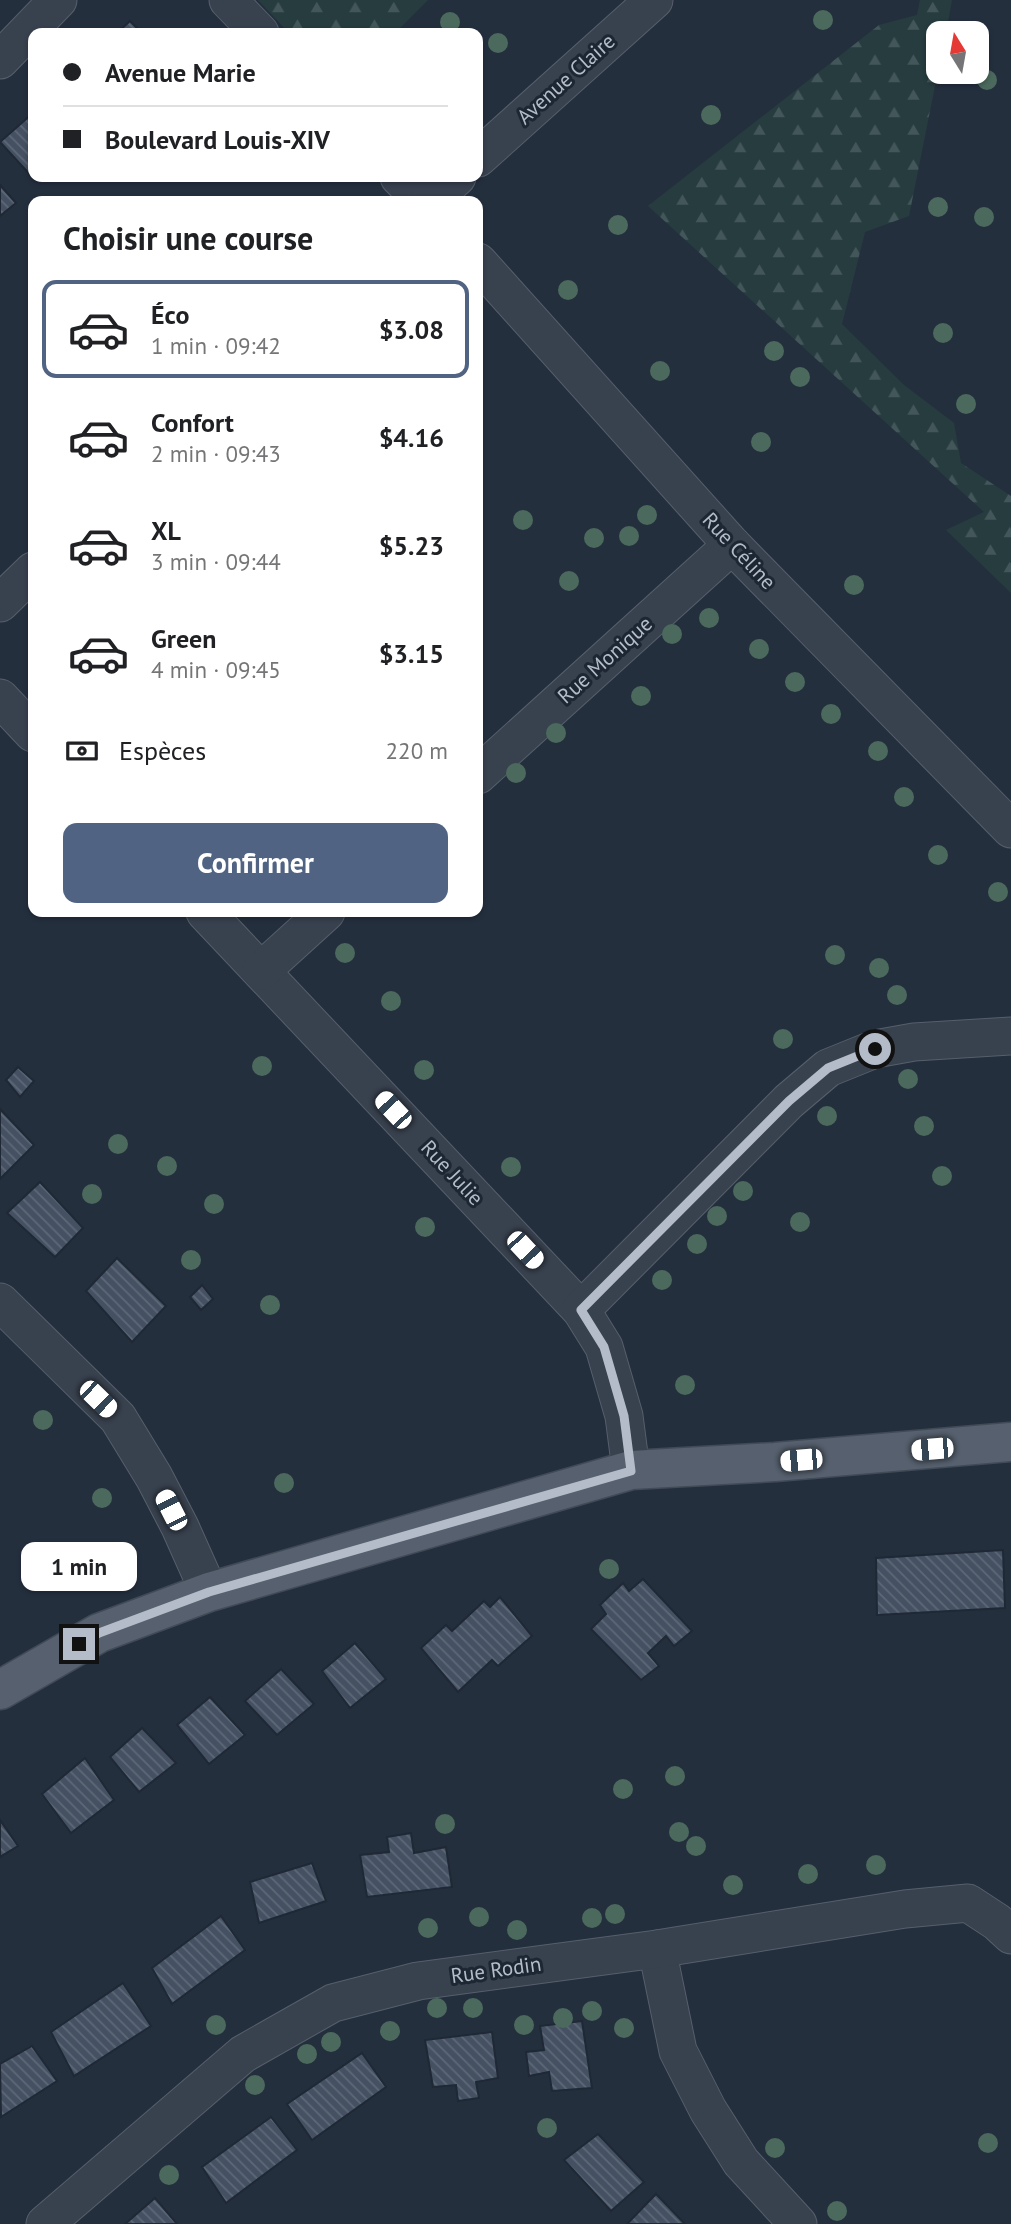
<!DOCTYPE html>
<html lang="fr">
<head>
<meta charset="utf-8">
<style>
  :root { --surface:#fff; --page:#f6f6f6; --text:#202124; --muted:#757577; --line:#e0e0e0; --accent:#506383 }
  body { margin:0; font-family:"PT Sans",sans-serif; background:var(--page); color:var(--text); height:100vh; display:flex; flex-direction:column; font-size:26px; white-space:nowrap }
  * { box-sizing:border-box; margin:0 }
  p { font-size:23px; color:var(--muted) }
  .icon { flex:none; width:38px; height:38px; fill:none; stroke:currentColor; stroke-width:2; stroke-linecap:round; stroke-linejoin:round }
  .map { position:relative; flex:1; overflow:hidden }
  .sheet { position:absolute; left:28px; top:196px; width:455px; height:721px; display:flex; flex-direction:column; background:var(--surface); border-radius:14px; box-shadow:0 2px 5px #0004 }
  .sheet>* { flex:none }
  .top-card { position:absolute; left:28px; top:28px; width:455px; height:154px; border-radius:14px; box-shadow:0 2px 5px #0004; display:grid; align-content:center; height:154px; padding:0 35px; background:var(--surface) }
  .needle { width:46px; rotate:349deg }
  .tools { position:absolute; left:926px; top:21px; display:grid; gap:14px }
  .tools a { display:grid; place-items:center; width:63px; height:63px; border-radius:14px; background:var(--surface); box-shadow:0 2px 5px #0004; font-size:35px }
  .end { position:absolute; width:32px; height:32px; margin:-16px; border:9px solid #b4bcc9; background:#111; box-shadow:0 0 0 4px #111 }
  .from { border-radius:50% }
  .bubble { position:absolute; height:49px; border-radius:14px; background:var(--surface); box-shadow:0 2px 5px #0004; font-size:23px; font-weight:600; line-height:49px; text-align:center }
  .car { position:absolute; width:21px; height:42px; margin:-21px -10px; border-radius:9px; box-shadow:0 0 5px 2px #0007; background:linear-gradient(#fff 24%,#345 0 40%,#fff 0 76%,#345 0 86%,#fff 0) }
  .top-card b { display:flex; align-items:center; gap:24px; height:66px; font-size:26px }
  .top-card b+b { border-top:2px solid var(--line) }
  .top-card i { width:18px; height:18px; background:var(--text) }
  ul { padding:0; list-style:none }
  li { display:flex; align-items:center; gap:21px; height:98px; margin:0 14px 10px; padding:0 21px; border:4px solid transparent; border-radius:14px }
  li div { flex:1 }
  li b { display:block; font-size:26px }
  li em { font-style:normal; font-weight:600 }
  li.active { border-color:var(--accent) }
  li>.icon { width:63px; height:63px; stroke-width:1.5 }
  h2 { padding:0 35px; font-size:32px; line-height:84px }
  .pay { display:flex; align-items:center; gap:18px; height:77px; padding:0 35px; font-size:26px }
  .pay p { margin-inline-start:auto }
  .button { display:flex; gap:14px; margin-top:auto; padding:14px 35px }
  .button a { flex:1; height:80px; border-radius:14px; background:var(--accent); color:#fff; font-size:28px; font-weight:600; line-height:80px; text-align:center }
  .map>svg:first-child { display:block }
  .forest { fill:url(#forest-firs) }
  .building { fill:url(#building-back-hatch); stroke:#1f2835; stroke-width:2 }
  .lines { fill:none; stroke-linecap:round; stroke-linejoin:round }
  .minor-casing { stroke:#565f6c; stroke-width:39 }
  .major-casing { stroke:#414a57; stroke-width:41 }
  .minor { stroke:#38414e; stroke-width:37 }
  .major { stroke:#56606e; stroke-width:38 }
  .tree { fill:#4b6a5d }
  .route { stroke:#b4bcc9; stroke-width:9 }
  .labels { text-anchor:middle; stroke-width:6; stroke-linejoin:round; paint-order:stroke }
  .street-label { font-size:21px; fill:#b4bcc9; stroke:#1d2633 }
</style>
</head>
<body>
<div class="map">
<svg width="1011" height="2224" viewBox="0 0 1011 2224">
  <defs>
    <pattern id="forest-firs" width="22" height="20" patternUnits="userSpaceOnUse" patternTransform="scale(1.75)"><rect width="22" height="20" fill="#263c3f"/><path d="M5 1l3.5 6h-7zM16 11l3.5 6h-7z" fill="#435659"/></pattern>
    <pattern id="building-back-hatch" width="6" height="6" patternUnits="userSpaceOnUse" patternTransform="scale(1.75)"><rect width="6" height="6" fill="#455162"/><path d="M-1 5l2 2M0 0l6 6M5-1l2 2" fill="none" stroke="#5d6877"/></pattern>
  </defs>
  <rect width="100%" height="100%" fill="#242f3e"/>
  <g class="forest">
    <path d="M258,0H428L395,33H289Z"/>
    <path d="M920,0H952L946,33H938V71L909,216L865,232L842,324L904,385L954,423L961,463L1011,496V593L946,530L984,512L648,206L879,25L917,15Z"/>
  </g>
  <g class="building">
    <path d="M130,21L142,33H117Z"/>
    <path d="M33,113V177H37L34,179L0,142Z"/>
    <path d="M0,185L16,203L0,216Z"/>
    <path d="M18,1067L34,1081L20,1097L6,1080Z"/>
    <path d="M0,1109L34,1145L0,1179Z"/>
    <path d="M40,1182L83,1228L55,1257L7,1213Z"/>
    <path d="M117,1258L166,1306L132,1342L86,1291Z"/>
    <path d="M202,1285L213,1299L201,1310L190,1297Z"/>
    <path d="M1003,1550L1005,1608L877,1615L876,1558Z"/>
    <path d="M643,1579L692,1631L674,1646L666,1636L648,1653L659,1666L641,1680L591,1629L606,1614L600,1605L623,1583L629,1591Z"/>
    <path d="M500,1597L532,1636L498,1666L492,1660L458,1692L421,1648L446,1625L452,1631L484,1601L490,1607Z"/>
    <path d="M355,1643L386,1679L350,1708L322,1671Z"/>
    <path d="M281,1669L314,1704L277,1735L245,1701Z"/>
    <path d="M210,1697L245,1735L209,1764L177,1725Z"/>
    <path d="M142,1728L176,1763L139,1792L110,1757Z"/>
    <path d="M85,1758L114,1800L71,1833L42,1794Z"/>
    <path d="M0,1820L18,1846L0,1857Z"/>
    <path d="M411,1833L414,1853L446,1847L452,1887L367,1897L360,1855L389,1852L387,1837Z"/>
    <path d="M312,1863L326,1901L259,1923L250,1882Z"/>
    <path d="M221,1916L245,1950L172,2004L152,1968Z"/>
    <path d="M123,1983L151,2026L74,2076L51,2032Z"/>
    <path d="M582,2021L592,2088L552,2091L549,2072L529,2076L526,2052L544,2050L540,2026Z"/>
    <path d="M492,2032L498,2078L476,2082L479,2098L458,2101L456,2085L433,2087L425,2040Z"/>
    <path d="M32,2046L57,2081L1,2117L0,2064Z"/>
    <path d="M362,2053L386,2087L312,2140L287,2104Z"/>
    <path d="M271,2117L297,2150L226,2203L202,2167Z"/>
    <path d="M598,2134L644,2182L611,2211L564,2160Z"/>
    <path d="M656,2194L685,2224H627Z"/>
    <path d="M155,2198L177,2224H125Z"/>
  </g>
  <g class="lines">
    <defs>
      <g id="minor">
        <path d="M228,0L260,33"/>
        <path d="M0,60L58,0"/>
        <path d="M478,158L654,0"/>
        <path d="M399,177L423,201"/>
        <path d="M429,201L457,177"/>
        <path d="M478,262L732,545L1011,829"/>
        <path d="M0,603L33,571"/>
        <path d="M0,698L33,733"/>
        <path d="M478,775L732,545"/>
        <path d="M205,912L581,1310L604,1347L624,1416L631,1470"/>
        <path d="M261,971L326,912"/>
        <path d="M0,1302L118,1418L154,1477L180,1527L209,1592"/>
        <path d="M581,1310L789,1101L828,1068L875,1049L914,1042L1011,1036"/>
        <path d="M657,1949L678,2051L708,2110L741,2162L798,2224"/>
        <path d="M45,2224L243,2054L333,2003L418,1981L657,1949L905,1909L968,1903L997,1922L1011,1935"/>
      </g>
      <path id="major" d="M0,1690L99,1633L209,1592L631,1470L775,1462L1011,1442"/>
    </defs>
    <use href="#minor" class="minor-casing"/>
    <use href="#major" class="major-casing"/>
    <use href="#minor" class="minor"/>
    <use href="#major" class="major"/>
  </g>
  <g class="tree">
    <circle cx="823" cy="20" r="10"/>
    <circle cx="450" cy="22" r="10"/>
    <circle cx="498" cy="43" r="10"/>
    <circle cx="987" cy="80" r="10"/>
    <circle cx="711" cy="115" r="10"/>
    <circle cx="938" cy="207" r="10"/>
    <circle cx="984" cy="217" r="10"/>
    <circle cx="618" cy="225" r="10"/>
    <circle cx="568" cy="290" r="10"/>
    <circle cx="943" cy="333" r="10"/>
    <circle cx="774" cy="351" r="10"/>
    <circle cx="660" cy="371" r="10"/>
    <circle cx="800" cy="377" r="10"/>
    <circle cx="966" cy="404" r="10"/>
    <circle cx="761" cy="442" r="10"/>
    <circle cx="647" cy="515" r="10"/>
    <circle cx="523" cy="520" r="10"/>
    <circle cx="629" cy="536" r="10"/>
    <circle cx="594" cy="538" r="10"/>
    <circle cx="569" cy="581" r="10"/>
    <circle cx="854" cy="585" r="10"/>
    <circle cx="709" cy="618" r="10"/>
    <circle cx="672" cy="634" r="10"/>
    <circle cx="759" cy="649" r="10"/>
    <circle cx="795" cy="682" r="10"/>
    <circle cx="641" cy="696" r="10"/>
    <circle cx="831" cy="714" r="10"/>
    <circle cx="556" cy="733" r="10"/>
    <circle cx="878" cy="751" r="10"/>
    <circle cx="516" cy="773" r="10"/>
    <circle cx="904" cy="797" r="10"/>
    <circle cx="938" cy="855" r="10"/>
    <circle cx="998" cy="892" r="10"/>
    <circle cx="345" cy="953" r="10"/>
    <circle cx="835" cy="955" r="10"/>
    <circle cx="879" cy="968" r="10"/>
    <circle cx="897" cy="995" r="10"/>
    <circle cx="391" cy="1001" r="10"/>
    <circle cx="783" cy="1039" r="10"/>
    <circle cx="262" cy="1066" r="10"/>
    <circle cx="424" cy="1070" r="10"/>
    <circle cx="908" cy="1079" r="10"/>
    <circle cx="827" cy="1116" r="10"/>
    <circle cx="924" cy="1126" r="10"/>
    <circle cx="118" cy="1144" r="10"/>
    <circle cx="167" cy="1166" r="10"/>
    <circle cx="511" cy="1167" r="10"/>
    <circle cx="942" cy="1176" r="10"/>
    <circle cx="743" cy="1191" r="10"/>
    <circle cx="92" cy="1194" r="10"/>
    <circle cx="214" cy="1204" r="10"/>
    <circle cx="717" cy="1216" r="10"/>
    <circle cx="800" cy="1222" r="10"/>
    <circle cx="425" cy="1227" r="10"/>
    <circle cx="697" cy="1244" r="10"/>
    <circle cx="191" cy="1260" r="10"/>
    <circle cx="662" cy="1280" r="10"/>
    <circle cx="270" cy="1305" r="10"/>
    <circle cx="685" cy="1385" r="10"/>
    <circle cx="43" cy="1420" r="10"/>
    <circle cx="284" cy="1483" r="10"/>
    <circle cx="102" cy="1498" r="10"/>
    <circle cx="609" cy="1569" r="10"/>
    <circle cx="675" cy="1776" r="10"/>
    <circle cx="623" cy="1789" r="10"/>
    <circle cx="445" cy="1824" r="10"/>
    <circle cx="679" cy="1832" r="10"/>
    <circle cx="696" cy="1846" r="10"/>
    <circle cx="876" cy="1865" r="10"/>
    <circle cx="808" cy="1874" r="10"/>
    <circle cx="733" cy="1885" r="10"/>
    <circle cx="615" cy="1914" r="10"/>
    <circle cx="479" cy="1917" r="10"/>
    <circle cx="592" cy="1918" r="10"/>
    <circle cx="428" cy="1928" r="10"/>
    <circle cx="517" cy="1930" r="10"/>
    <circle cx="437" cy="2008" r="10"/>
    <circle cx="473" cy="2008" r="10"/>
    <circle cx="592" cy="2011" r="10"/>
    <circle cx="563" cy="2018" r="10"/>
    <circle cx="216" cy="2025" r="10"/>
    <circle cx="524" cy="2025" r="10"/>
    <circle cx="624" cy="2028" r="10"/>
    <circle cx="390" cy="2031" r="10"/>
    <circle cx="331" cy="2042" r="10"/>
    <circle cx="307" cy="2054" r="10"/>
    <circle cx="255" cy="2085" r="10"/>
    <circle cx="547" cy="2128" r="10"/>
    <circle cx="988" cy="2143" r="10"/>
    <circle cx="775" cy="2148" r="10"/>
    <circle cx="169" cy="2175" r="10"/>
    <circle cx="837" cy="2211" r="10"/>
  </g>
  <g class="lines">
    <path class="route" d="M79,1644L99,1633L209,1592L631,1471L624,1416L604,1347L581,1310L789,1101L828,1068L875,1049"/>
  </g>
  <g class="labels">
    <g class="street-label">
      <text transform="translate(566 79) rotate(-42)" y="7">Avenue Claire</text>
      <text transform="translate(739 551) rotate(47)" y="7">Rue Céline</text>
      <text transform="translate(605 660) rotate(-42)" y="7">Rue Monique</text>
      <text transform="translate(452 1173) rotate(47)" y="7">Rue Julie</text>
      <text transform="translate(496 1970) rotate(-8)" y="7">Rue Rodin</text>
    </g>
  </g>
</svg>
<div class="tools">
<a><svg class="needle" viewBox="-14 -14 28 28"><path d="M0-13l5 13h-10z" fill="#e53935"/><path d="M0 13l5-13h-10z" fill="#757577"/></svg></a>
</div>
<i class="end from" style="left:875px;top:1049px"></i>
<i class="end" style="left:79px;top:1644px"></i>
<div class="bubble" style="left:21px;top:1542px;width:116px">1 min</div>
<i class="car" style="left:393px;top:1110px;rotate:317deg"></i>
<i class="car" style="left:525px;top:1250px;rotate:137deg"></i>
<i class="car" style="left:98px;top:1399px;rotate:134deg"></i>
<i class="car" style="left:932px;top:1449px;rotate:265deg"></i>
<i class="car" style="left:801px;top:1460px;rotate:265deg"></i>
<i class="car" style="left:171px;top:1510px;rotate:333deg"></i>
<div class="top-card">
<b><i class="from"></i>Avenue Marie</b>
<b><i></i>Boulevard Louis-XIV</b>
</div>
<section class="sheet">
<h2>Choisir une course</h2>
<ul>
<li class="active"><svg class="icon" aria-label="car" viewBox="0 0 24 24"><path d="M5 17H2v-5l4-1 3-4h7l3 4 3 1v5h-3M9 17h6M6 11h13"/><circle cx="7" cy="17" r="2"/><circle cx="17" cy="17" r="2"/></svg><div><b>Éco</b><p>1 min · 09:42</p></div><em>$3.08</em></li>
<li><svg class="icon" aria-label="car" viewBox="0 0 24 24"><path d="M5 17H2v-5l4-1 3-4h7l3 4 3 1v5h-3M9 17h6M6 11h13"/><circle cx="7" cy="17" r="2"/><circle cx="17" cy="17" r="2"/></svg><div><b>Confort</b><p>2 min · 09:43</p></div><em>$4.16</em></li>
<li><svg class="icon" aria-label="car" viewBox="0 0 24 24"><path d="M5 17H2v-5l4-1 3-4h7l3 4 3 1v5h-3M9 17h6M6 11h13"/><circle cx="7" cy="17" r="2"/><circle cx="17" cy="17" r="2"/></svg><div><b>XL</b><p>3 min · 09:44</p></div><em>$5.23</em></li>
<li><svg class="icon" aria-label="car" viewBox="0 0 24 24"><path d="M5 17H2v-5l4-1 3-4h7l3 4 3 1v5h-3M9 17h6M6 11h13"/><circle cx="7" cy="17" r="2"/><circle cx="17" cy="17" r="2"/></svg><div><b>Green</b><p>4 min · 09:45</p></div><em>$3.15</em></li>
</ul>
<div class="pay"><svg class="icon" aria-label="cash" viewBox="0 0 24 24"><path d="M3 7h18v10H3z"/><circle cx="12" cy="12" r="2"/></svg>Espèces<p>220 m</p></div>
<div class="button"><a>Confirmer</a></div>
</section>
</div>
</body>
</html>
